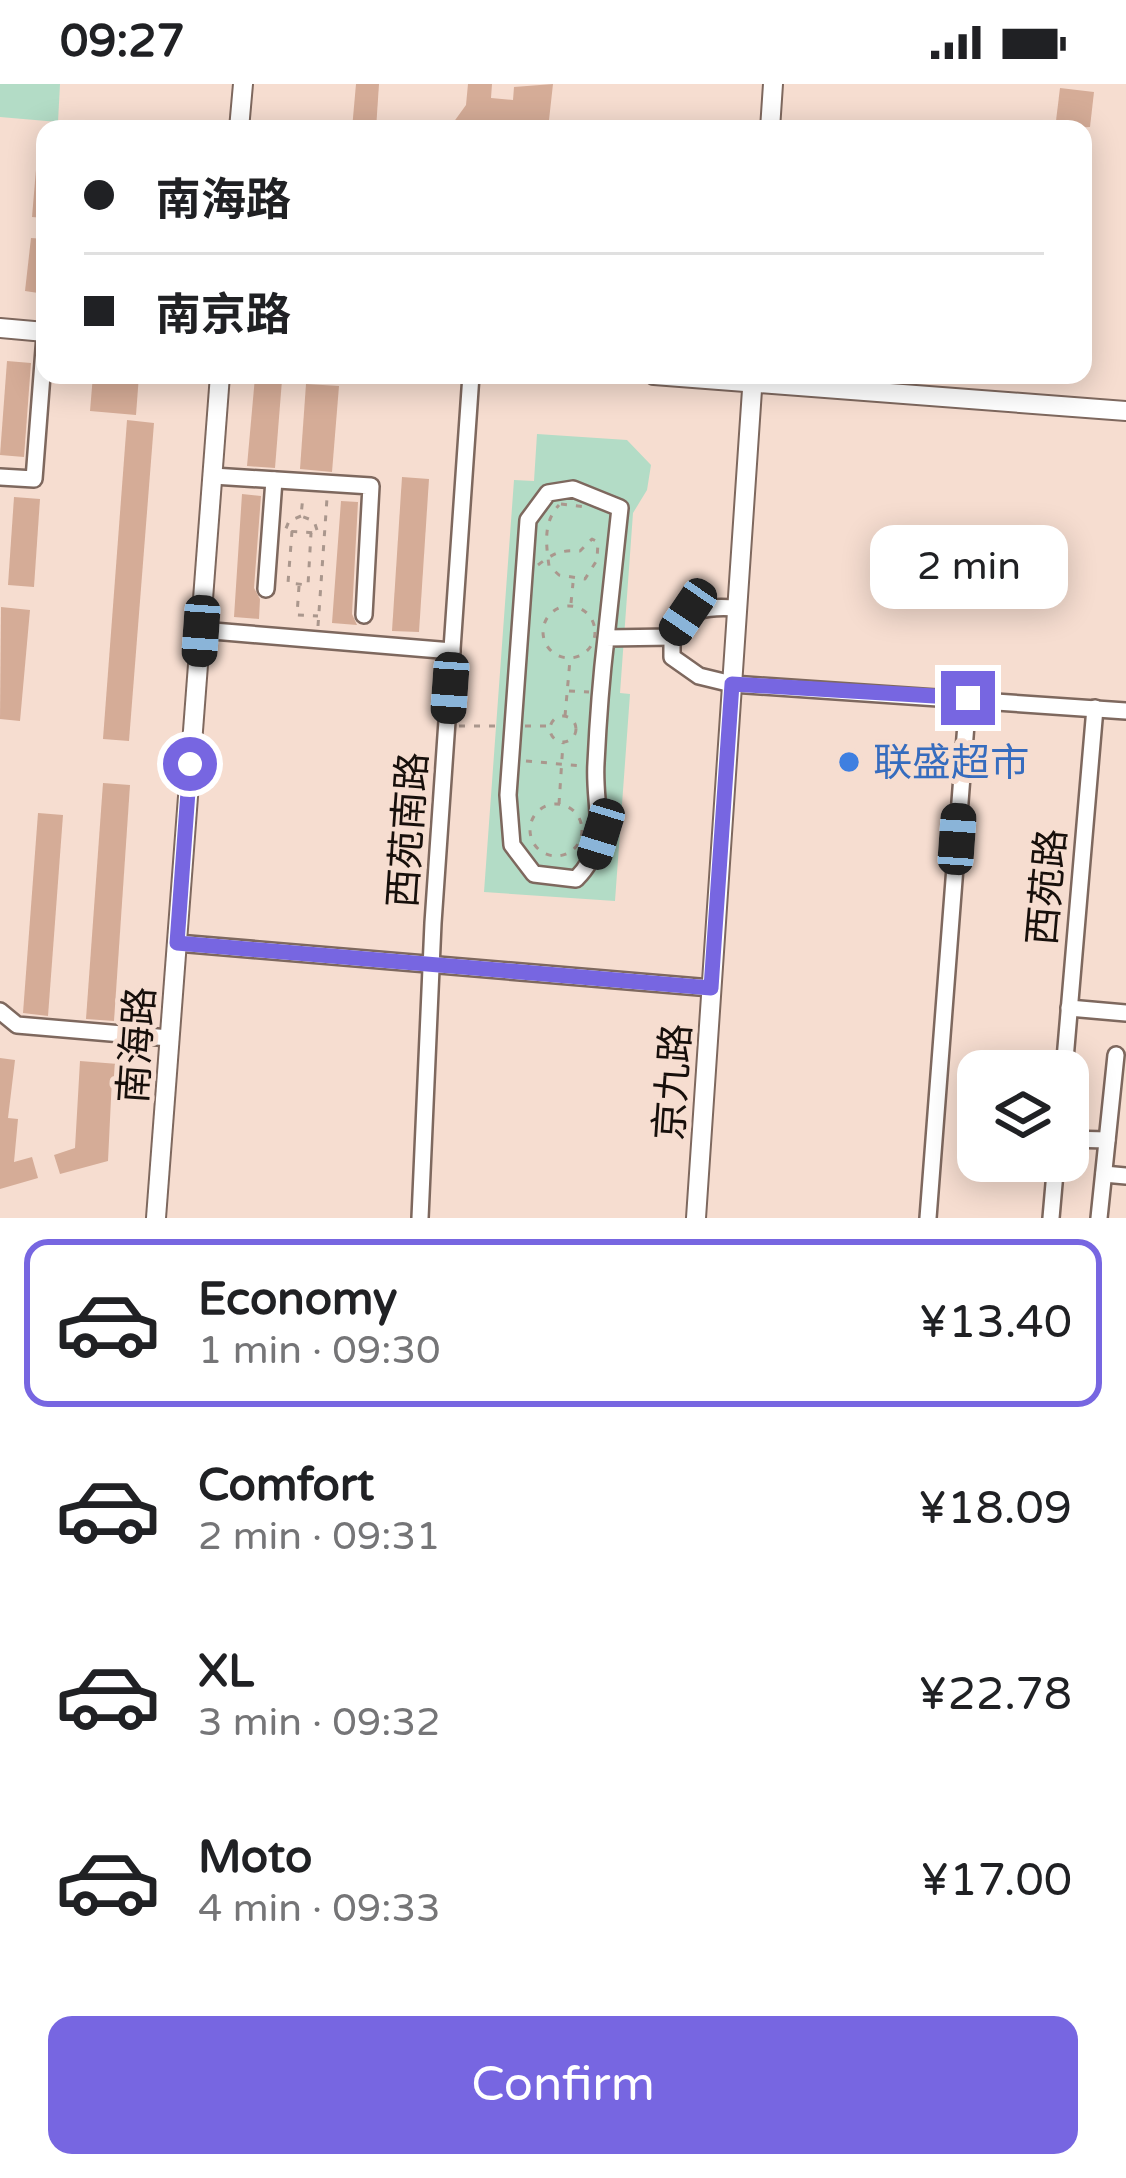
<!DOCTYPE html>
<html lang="en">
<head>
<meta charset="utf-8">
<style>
  :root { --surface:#fff; --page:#f6f6f6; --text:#202124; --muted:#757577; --line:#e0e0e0; --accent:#7766e1 }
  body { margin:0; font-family:"Varela Round","Noto Sans SC",sans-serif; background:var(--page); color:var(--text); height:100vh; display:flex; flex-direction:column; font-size:45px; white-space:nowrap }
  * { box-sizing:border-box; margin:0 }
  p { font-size:39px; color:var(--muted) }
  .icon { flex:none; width:66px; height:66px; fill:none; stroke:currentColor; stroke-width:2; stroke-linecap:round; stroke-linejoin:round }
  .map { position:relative; height:1134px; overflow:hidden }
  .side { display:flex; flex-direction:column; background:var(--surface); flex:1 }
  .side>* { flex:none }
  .top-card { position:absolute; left:36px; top:36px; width:1056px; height:264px; border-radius:24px; box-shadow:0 6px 30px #0003; display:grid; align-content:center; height:264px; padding:0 48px; background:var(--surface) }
  .fabs { position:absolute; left:957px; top:966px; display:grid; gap:24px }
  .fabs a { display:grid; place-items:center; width:132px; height:132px; border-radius:24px; background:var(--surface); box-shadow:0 6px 30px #0003; font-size:60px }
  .end { position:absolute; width:54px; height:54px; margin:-27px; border:15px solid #7766e1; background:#fff; box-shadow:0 0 0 6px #fff }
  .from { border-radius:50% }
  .bubble { position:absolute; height:84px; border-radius:24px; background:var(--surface); box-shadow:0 6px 30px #0003; font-size:39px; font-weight:600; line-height:84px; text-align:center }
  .car { position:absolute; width:36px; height:72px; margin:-36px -18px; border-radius:15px; box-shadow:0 0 9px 3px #0007; background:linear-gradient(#222 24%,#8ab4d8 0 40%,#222 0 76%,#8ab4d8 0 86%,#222 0) }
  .top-card b { display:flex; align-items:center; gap:42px; height:114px; font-size:45px }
  .top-card b+b { border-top:3px solid var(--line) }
  .top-card i { width:30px; height:30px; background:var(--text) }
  ul { padding:21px 0 0; list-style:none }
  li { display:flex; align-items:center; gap:36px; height:168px; margin:0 24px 18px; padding:0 24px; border:6px solid transparent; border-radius:24px }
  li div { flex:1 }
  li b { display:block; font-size:45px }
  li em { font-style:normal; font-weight:600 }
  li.current { border-color:var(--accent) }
  li>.icon { width:108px; height:108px; stroke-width:1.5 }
  .cta { display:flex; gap:24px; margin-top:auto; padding:24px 48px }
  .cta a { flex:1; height:138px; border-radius:24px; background:var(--accent); color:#fff; font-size:48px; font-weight:600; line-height:138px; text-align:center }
  .status { display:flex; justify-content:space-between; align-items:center; height:84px; padding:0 60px; background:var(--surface); direction:ltr }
  .status svg { height:33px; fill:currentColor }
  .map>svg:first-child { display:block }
  .green { fill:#b3dcc6 }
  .building { fill:#d5ac97 }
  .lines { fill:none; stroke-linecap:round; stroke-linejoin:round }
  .minor-casing { stroke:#7e685e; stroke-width:20 }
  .major-casing { stroke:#7e685e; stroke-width:22 }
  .path { stroke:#aa978d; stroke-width:3; stroke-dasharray:6 9; stroke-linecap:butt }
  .minor { stroke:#fff; stroke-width:15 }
  .major { stroke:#fff; stroke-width:18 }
  .route { stroke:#7766e1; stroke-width:15 }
  .shop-dot { fill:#3f7fe0; stroke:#f6ddd0; stroke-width:4.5 }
  .labels { text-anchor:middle; stroke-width:10; stroke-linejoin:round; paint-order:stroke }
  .shop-label { font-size:39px; fill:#366cbe; stroke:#f6ddd0; text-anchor:start }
  .street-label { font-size:39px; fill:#170f0b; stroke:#f6ddd0 }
</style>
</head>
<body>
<div class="status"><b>09:27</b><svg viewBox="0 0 49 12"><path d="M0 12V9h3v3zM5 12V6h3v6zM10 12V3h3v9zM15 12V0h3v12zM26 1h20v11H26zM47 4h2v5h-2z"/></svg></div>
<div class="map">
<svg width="1126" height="1134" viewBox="0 0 1126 1134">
  <rect width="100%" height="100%" fill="#f6ddd0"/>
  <g class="green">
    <path d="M0,0H60L58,38L0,33Z"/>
    <path d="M537,350L627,356L651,381L647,406L633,429L620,609L630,610L615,817L484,808L514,396L534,397Z"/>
  </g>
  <g class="building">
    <path d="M356,0H379L376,45H352Z"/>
    <path d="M468,0H492L491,14L513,16L514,3L553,0L548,45H456L453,39L466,21Z"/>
    <path d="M1060,4L1094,8L1090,43L1055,45Z"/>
    <path d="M38,62H45V134L32,133Z"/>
    <path d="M31,154L45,155V210L25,207Z"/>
    <path d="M7,277L31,279L24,373L0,371Z"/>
    <path d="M93,291H139L136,331L90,327Z"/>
    <path d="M255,293L282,296L275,384L247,382Z"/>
    <path d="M306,300L339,302L332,388L300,385Z"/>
    <path d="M127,336L154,339L129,657L103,655Z"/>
    <path d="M402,393L429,395L419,548L392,547Z"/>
    <path d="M242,410L261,412L254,504L260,515L259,535L234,533Z"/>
    <path d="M14,413L40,415L34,503L8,501Z"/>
    <path d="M341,417L358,418L352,530L357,541L332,539Z"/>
    <path d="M1,523L30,526L20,637L0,635Z"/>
    <path d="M103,699L130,701L114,937L86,935Z"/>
    <path d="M38,729L63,731L48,932L23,929Z"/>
    <path d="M0,974L15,976L8,1034L18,1035L14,1078L32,1073L38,1094L0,1105Z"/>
    <path d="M80,977L118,980V995L112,994L108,1077L60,1090L54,1071L75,1064Z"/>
  </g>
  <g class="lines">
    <defs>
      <g id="minor">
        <path d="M213,392L371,402L364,531"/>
        <path d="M0,393L34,395L45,252"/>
        <path d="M266,505L274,396"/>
        <path d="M201,546L452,567"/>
        <path d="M672,553V573L699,592L732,600L1126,627"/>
        <path d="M606,554C601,596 598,637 596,679C593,724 612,759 576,795L534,790L512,761L508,711L528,436L548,409L573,405L620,424L606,554L672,553C691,524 703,522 737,524"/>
        <path d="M177,859L711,904"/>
        <path d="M1069,924L1126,929"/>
        <path d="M0,927L17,941L169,954"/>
        <path d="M1064,987L1095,624"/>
        <path d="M1068,1055L1107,1056"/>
        <path d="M1104,1090L1126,1092"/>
        <path d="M420,1134L433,839L471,291"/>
        <path d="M928,1134L968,614"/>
        <path d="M1051,1134L1056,1077"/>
        <path d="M1099,1134L1116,971"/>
      </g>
      <g id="major">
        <path d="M239,45L243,0"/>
        <path d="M770,45L773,0"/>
        <path d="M0,244L45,248"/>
        <path d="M654,291L1126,327"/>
        <path d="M156,1134L220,291"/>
        <path d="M696,1134L753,291"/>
      </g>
    </defs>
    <use href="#minor" class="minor-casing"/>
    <use href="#major" class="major-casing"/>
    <g class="path">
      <path d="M561,420L586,423"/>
      <path d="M301,432L289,437L285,447L318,449L314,437L301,432L303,412"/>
      <path d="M292,447L288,499L308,501L311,449"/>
      <path d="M538,481C554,469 559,466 580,467L592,455L598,458L597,476L585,495L559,491L549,482C546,460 543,438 559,421"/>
      <path d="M299,502L297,531L318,532"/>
      <path d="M571,519L573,499"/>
      <circle cx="569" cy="548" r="26"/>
      <path d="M318,542L327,414"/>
      <path d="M569,607L589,608"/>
      <path d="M565,632L570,576"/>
      <circle cx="563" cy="645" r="13"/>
      <path d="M459,642H497"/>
      <path d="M525,642H553"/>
      <path d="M526,677L582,682"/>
      <circle cx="556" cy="746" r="26"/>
      <path d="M559,720L563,659"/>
    </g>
    <use href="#minor" class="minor"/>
    <use href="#major" class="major"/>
  </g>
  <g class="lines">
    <path class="route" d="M190,680L177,859L711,904L732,600L968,614"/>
  </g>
  <circle class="shop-dot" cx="849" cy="678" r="12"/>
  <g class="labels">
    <g class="shop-label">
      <text x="873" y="692">联盛超市</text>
    </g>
    <g class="street-label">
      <text transform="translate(407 746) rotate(-86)" y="14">西苑南路</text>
      <text transform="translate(1046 803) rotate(-85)" y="14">西苑路</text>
      <text transform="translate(136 961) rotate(-86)" y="14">南海路</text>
      <text transform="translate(672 998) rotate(-86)" y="14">京九路</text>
    </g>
  </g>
</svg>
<div class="fabs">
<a><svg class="icon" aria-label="layers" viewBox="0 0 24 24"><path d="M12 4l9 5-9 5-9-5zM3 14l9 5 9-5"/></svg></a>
</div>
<i class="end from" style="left:190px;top:680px"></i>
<i class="end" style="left:968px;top:614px"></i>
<div class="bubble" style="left:870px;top:441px;width:198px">2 min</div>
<i class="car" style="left:688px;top:528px;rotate:214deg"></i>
<i class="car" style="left:201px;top:547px;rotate:184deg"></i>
<i class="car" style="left:450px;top:604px;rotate:184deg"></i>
<i class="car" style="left:601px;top:750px;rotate:197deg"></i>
<i class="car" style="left:957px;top:755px;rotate:4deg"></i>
<div class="top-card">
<b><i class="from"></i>南海路</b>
<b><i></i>南京路</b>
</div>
</div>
<section class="side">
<ul>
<li class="current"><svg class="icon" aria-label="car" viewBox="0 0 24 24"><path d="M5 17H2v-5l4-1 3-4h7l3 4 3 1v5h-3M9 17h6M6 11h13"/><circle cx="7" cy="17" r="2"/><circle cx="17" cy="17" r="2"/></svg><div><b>Economy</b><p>1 min · 09:30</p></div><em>¥13.40</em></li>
<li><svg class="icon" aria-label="car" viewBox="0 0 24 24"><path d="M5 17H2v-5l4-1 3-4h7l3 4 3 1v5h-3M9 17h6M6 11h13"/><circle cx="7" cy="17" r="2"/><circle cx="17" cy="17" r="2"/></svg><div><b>Comfort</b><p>2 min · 09:31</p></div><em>¥18.09</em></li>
<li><svg class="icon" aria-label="car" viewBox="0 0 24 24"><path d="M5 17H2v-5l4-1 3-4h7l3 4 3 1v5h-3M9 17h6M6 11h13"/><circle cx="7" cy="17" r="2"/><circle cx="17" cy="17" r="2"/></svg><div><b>XL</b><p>3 min · 09:32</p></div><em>¥22.78</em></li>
<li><svg class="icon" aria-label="car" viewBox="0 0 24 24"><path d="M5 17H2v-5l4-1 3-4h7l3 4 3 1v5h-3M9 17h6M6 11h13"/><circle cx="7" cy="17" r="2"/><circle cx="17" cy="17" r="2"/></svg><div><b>Moto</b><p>4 min · 09:33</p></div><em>¥17.00</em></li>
</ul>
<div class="cta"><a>Confirm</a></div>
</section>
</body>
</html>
